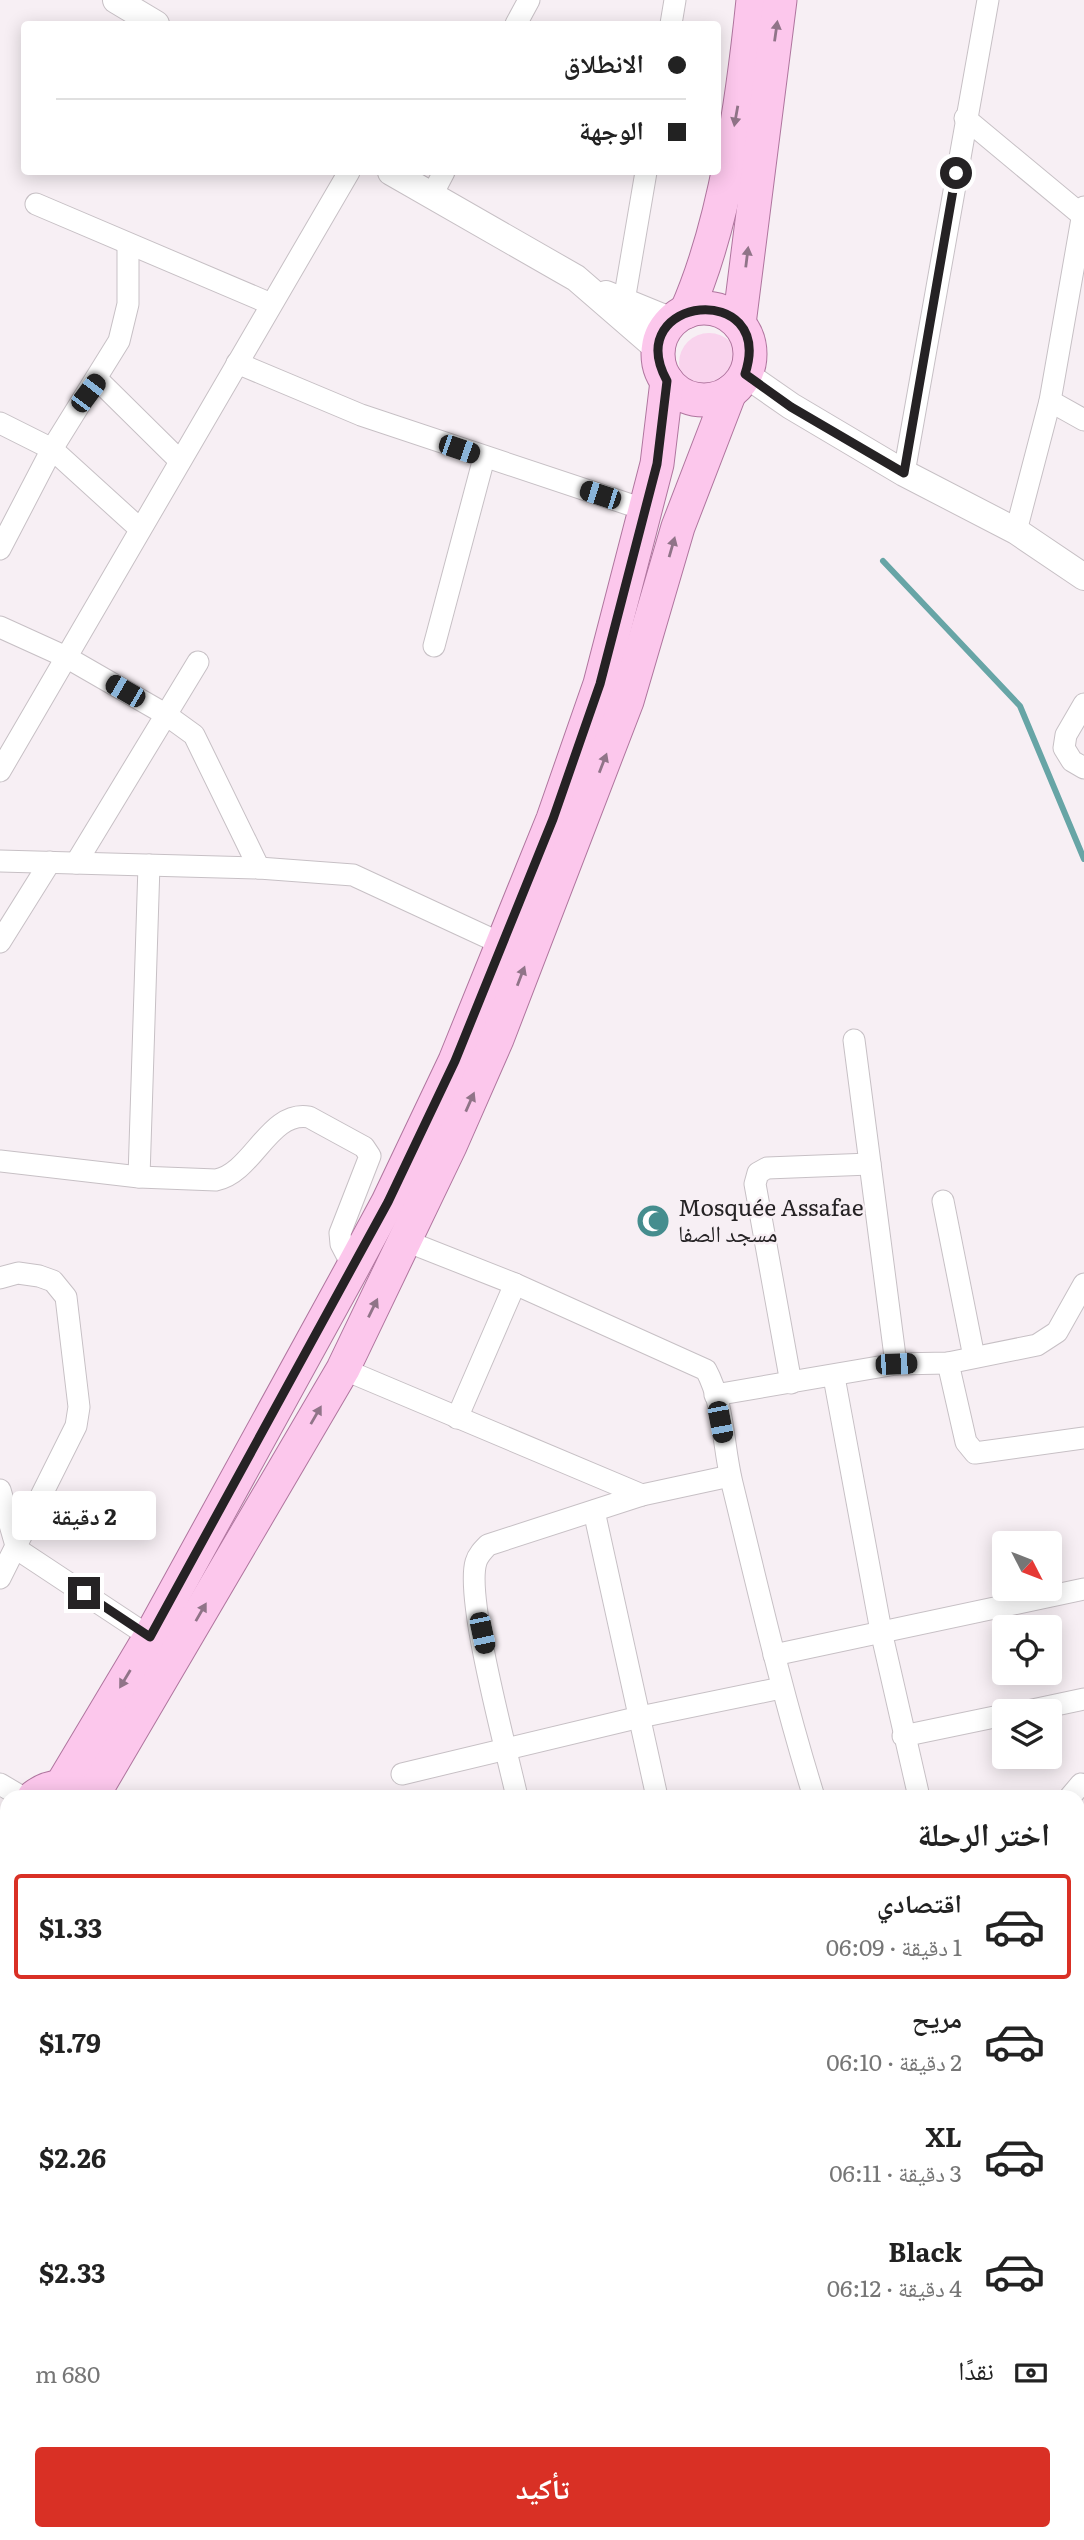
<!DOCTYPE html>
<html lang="ar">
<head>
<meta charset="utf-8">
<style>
  :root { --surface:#fff; --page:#f2f2f2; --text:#222; --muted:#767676; --line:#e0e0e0; --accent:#d93025 }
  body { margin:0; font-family:Literata,"Noto Naskh Arabic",serif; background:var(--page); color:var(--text); direction:rtl; height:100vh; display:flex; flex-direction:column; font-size:26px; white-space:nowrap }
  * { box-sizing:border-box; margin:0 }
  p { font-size:23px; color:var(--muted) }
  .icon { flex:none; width:38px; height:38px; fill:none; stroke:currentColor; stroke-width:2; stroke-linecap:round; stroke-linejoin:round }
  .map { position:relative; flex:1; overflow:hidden; direction:ltr }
  .side { position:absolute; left:0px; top:1790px; width:1085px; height:751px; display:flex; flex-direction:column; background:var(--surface); border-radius:21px 21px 0 0; box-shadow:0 4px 18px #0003; direction:rtl }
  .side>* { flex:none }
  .banner { position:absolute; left:21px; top:21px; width:700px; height:154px; border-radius:7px; box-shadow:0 4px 18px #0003; direction:rtl; display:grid; align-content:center; height:154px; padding:0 35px; background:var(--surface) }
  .needle { width:46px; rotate:132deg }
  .fabs { position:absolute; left:992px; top:1531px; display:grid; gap:14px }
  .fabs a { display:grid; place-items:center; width:70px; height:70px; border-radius:7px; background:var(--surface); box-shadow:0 4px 18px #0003; font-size:35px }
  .end { position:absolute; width:32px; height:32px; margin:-16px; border:9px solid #252224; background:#fff; box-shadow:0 0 0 4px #fff }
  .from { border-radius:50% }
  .bubble { position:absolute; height:49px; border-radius:7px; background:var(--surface); box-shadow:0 4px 18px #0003; font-size:23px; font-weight:700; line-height:49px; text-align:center; direction:rtl }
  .car { position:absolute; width:21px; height:42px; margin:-21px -10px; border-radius:9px; box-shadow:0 0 5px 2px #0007; background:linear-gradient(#222 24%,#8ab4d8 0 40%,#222 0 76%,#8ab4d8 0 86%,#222 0) }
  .banner b { display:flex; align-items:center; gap:24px; height:66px; font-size:26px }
  .banner b+b { border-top:2px solid var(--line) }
  .banner i { width:18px; height:18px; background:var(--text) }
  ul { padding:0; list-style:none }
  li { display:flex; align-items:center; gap:21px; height:105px; margin:0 14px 10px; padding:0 21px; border:4px solid transparent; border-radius:7px }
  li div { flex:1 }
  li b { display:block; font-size:26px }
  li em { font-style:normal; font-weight:700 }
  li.active { border-color:var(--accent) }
  li>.icon { width:63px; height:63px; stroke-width:1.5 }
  h2 { padding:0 35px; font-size:32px; line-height:84px }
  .pay { display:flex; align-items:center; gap:18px; height:77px; padding:0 35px; font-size:26px }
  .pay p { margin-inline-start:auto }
  .primary-button { display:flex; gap:14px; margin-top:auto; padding:14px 35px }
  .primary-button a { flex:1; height:80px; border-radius:7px; background:var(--accent); color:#fff; font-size:28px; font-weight:700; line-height:80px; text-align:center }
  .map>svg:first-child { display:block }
  .green { fill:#f9d3ed }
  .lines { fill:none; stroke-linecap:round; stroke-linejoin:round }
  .stream { stroke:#67a5a6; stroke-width:6 }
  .minor-casing { stroke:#c7c0c5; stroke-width:23 }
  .tertiary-casing { stroke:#c7c0c5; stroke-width:28 }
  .primary-casing { stroke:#af759e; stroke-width:35 }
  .minor { stroke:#fff; stroke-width:21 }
  .tertiary { stroke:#fff; stroke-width:26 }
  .primary { stroke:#fcc7ec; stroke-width:33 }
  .oneway { fill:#907488 }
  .route { stroke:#252224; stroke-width:9 }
  .labels { text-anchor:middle; stroke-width:5; stroke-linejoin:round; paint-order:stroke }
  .poi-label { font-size:23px; fill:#252224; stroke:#f7eff4; text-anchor:start }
</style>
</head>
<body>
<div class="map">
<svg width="1084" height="2540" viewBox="0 0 1084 2540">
  <rect width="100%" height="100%" fill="#f7eff4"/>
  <circle class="green" cx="709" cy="363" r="30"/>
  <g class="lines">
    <path class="stream" d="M883,561L1020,706L1084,859"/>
    <defs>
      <g id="minor">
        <path d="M516,24L529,0"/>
        <path d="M671,24L675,0"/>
        <path d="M965,118L1084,217"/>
        <path d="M432,195L444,172"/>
        <path d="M36,204L271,304"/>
        <path d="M624,301L646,172"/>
        <path d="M237,363L361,415L646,510"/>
        <path d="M98,380L180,461"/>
        <path d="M1050,401L1084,420"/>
        <path d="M0,423L52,449L140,529"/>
        <path d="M904,473L988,0"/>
        <path d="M1016,531L1050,401L1084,207"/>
        <path d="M0,549L52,449L119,341L128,304V244"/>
        <path d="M0,627L66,657L165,714L194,735L259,868"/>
        <path d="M434,646L484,458"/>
        <path d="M1084,704L1066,735L1064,748L1072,761L1084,768"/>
        <path d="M0,771L349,172"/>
        <path d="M0,861L259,868L353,875L502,944"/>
        <path d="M76,863L198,662"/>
        <path d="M0,942L50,862"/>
        <path d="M854,1040L896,1364"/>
        <path d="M0,1161L139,1177L216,1180C253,1173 269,1110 309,1117L364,1147L370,1156L340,1233L341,1244L353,1267"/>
        <path d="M139,1177L149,865"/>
        <path d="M943,1201L974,1357"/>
        <path d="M406,1241L515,1284L706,1370C724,1403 723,1447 732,1483C758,1589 782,1694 814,1797"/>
        <path d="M0,1278L18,1273L39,1276L53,1281L66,1297L79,1407L76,1426L0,1578"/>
        <path d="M948,1363L966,1442L975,1453L1084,1438"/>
        <path d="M343,1369L642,1495"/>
        <path d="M834,1377L881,1631L919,1797"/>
        <path d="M791,1383L755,1184L758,1173L767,1168L870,1164"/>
        <path d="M715,1395L896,1364L948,1363L1037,1345L1057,1332L1084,1284"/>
        <path d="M457,1418L515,1284"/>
        <path d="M0,1490L17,1549L150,1637"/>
        <path d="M594,1511L657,1797"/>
        <path d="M774,1655L1084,1589"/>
        <path d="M1023,1712L1084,1699"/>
        <path d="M903,1736L1004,1715"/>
        <path d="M402,1774L640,1717L781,1688"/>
        <path d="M0,1784L22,1797"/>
        <path d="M517,1797C507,1752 465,1599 476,1562C478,1555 483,1550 488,1545L642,1495L730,1476"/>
        <path d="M1070,1797L1081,1784L1084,1786"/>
        <path d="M1078,1973L1084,1963"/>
        <path d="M1078,2157L1084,2160"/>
        <path d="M0,2161L7,2162"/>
        <path d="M1078,2338L1084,2341"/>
        <path d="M0,2371L7,2375"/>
        <path d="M1078,2402L1084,2405"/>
        <path d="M1078,2474L1084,2476"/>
        <path d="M0,2503L7,2505"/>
        <path d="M64,2534L74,2540"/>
        <path d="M151,2534L157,2540"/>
        <path d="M271,2540L274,2534"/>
        <path d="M606,2540L607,2534"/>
      </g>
      <g id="tertiary">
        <path d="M116,0L156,24"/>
        <path d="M391,172L576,278L658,349"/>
        <path d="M606,294L672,321"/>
        <path d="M745,374L791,406L904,473L1016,531L1084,577"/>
      </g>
      <g id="primary">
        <circle cx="704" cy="354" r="46"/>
        <path d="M686,312C726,222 743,98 753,0"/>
        <path d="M739,324L780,0"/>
        <path d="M61,1786L150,1637L353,1267L388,1202L455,1061L553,819L600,684L657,464L667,381"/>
        <path d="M34,1797C49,1785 66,1784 83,1794"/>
        <path d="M92,1797L343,1369L450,1146L497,1039L627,701L678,527L730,392"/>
        <path d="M0,1892L7,1880"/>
        <path d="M0,1956L7,1943"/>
      </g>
    </defs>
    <use href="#minor" class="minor-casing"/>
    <use href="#tertiary" class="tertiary-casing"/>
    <use href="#primary" class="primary-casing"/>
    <use href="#minor" class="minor"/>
    <use href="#tertiary" class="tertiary"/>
    <use href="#primary" class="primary"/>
  </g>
  <defs><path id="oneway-solid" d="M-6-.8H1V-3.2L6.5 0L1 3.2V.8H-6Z" transform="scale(1.75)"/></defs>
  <g class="oneway">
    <use href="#oneway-solid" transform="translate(776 31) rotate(-82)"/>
    <use href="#oneway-solid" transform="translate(736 116) rotate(100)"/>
    <use href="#oneway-solid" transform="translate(747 257) rotate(-83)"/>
    <use href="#oneway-solid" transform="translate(672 547) rotate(-74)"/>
    <use href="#oneway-solid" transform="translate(603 763) rotate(-69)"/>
    <use href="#oneway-solid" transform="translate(521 976) rotate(-69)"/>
    <use href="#oneway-solid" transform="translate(470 1102) rotate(-66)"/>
    <use href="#oneway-solid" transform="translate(373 1308) rotate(-64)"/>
    <use href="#oneway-solid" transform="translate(316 1415) rotate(-60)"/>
    <use href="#oneway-solid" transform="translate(201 1612) rotate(-60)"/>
    <use href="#oneway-solid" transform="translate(125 1679) rotate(121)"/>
  </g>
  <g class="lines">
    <path class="route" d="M84,1593L150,1637L388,1202L455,1061L553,819L600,684L657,464L667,381C620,295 776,280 745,374L791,407L904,473L956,173"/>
  </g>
  <defs>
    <symbol id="mosque-disc" viewBox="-11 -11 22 22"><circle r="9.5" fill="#458d8e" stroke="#f7eff4"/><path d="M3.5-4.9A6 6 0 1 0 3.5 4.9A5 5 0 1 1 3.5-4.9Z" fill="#fff"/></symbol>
  </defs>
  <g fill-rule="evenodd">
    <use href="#mosque-disc" x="634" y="1202" width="38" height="38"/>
  </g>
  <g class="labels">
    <g class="poi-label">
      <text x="678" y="1216">Mosquée Assafae<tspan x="678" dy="26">مسجد الصفا</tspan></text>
    </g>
  </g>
</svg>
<div class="fabs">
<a><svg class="needle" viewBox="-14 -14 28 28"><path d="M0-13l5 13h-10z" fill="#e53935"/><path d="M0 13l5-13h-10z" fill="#767676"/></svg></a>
<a><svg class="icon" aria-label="locate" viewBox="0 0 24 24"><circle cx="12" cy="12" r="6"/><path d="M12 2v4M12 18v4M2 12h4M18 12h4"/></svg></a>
<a><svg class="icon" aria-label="layers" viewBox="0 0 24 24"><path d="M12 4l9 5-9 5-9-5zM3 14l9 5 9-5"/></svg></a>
</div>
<i class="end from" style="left:956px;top:173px"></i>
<i class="end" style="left:84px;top:1593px"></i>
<div class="bubble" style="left:12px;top:1491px;width:144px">2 دقيقة</div>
<i class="car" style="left:88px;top:393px;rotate:37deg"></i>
<i class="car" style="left:459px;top:449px;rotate:109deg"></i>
<i class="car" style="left:600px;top:495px;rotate:288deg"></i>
<i class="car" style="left:125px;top:691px;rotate:300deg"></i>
<i class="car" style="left:896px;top:1364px;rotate:88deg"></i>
<i class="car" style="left:720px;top:1422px;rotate:169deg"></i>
<i class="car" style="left:482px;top:1633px;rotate:168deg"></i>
<div class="banner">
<b><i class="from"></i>الانطلاق</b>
<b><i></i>الوجهة</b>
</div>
<section class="side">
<h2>اختر الرحلة</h2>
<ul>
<li class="active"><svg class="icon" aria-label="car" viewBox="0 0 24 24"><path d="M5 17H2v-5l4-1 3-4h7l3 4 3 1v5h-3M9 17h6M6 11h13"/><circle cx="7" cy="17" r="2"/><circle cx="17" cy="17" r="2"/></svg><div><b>اقتصادي</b><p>1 دقيقة · 06:09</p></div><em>$1.33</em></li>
<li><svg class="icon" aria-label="car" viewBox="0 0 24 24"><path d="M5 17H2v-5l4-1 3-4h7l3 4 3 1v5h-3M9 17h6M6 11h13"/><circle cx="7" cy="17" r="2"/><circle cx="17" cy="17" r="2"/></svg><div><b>مريح</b><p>2 دقيقة · 06:10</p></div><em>$1.79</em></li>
<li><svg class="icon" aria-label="car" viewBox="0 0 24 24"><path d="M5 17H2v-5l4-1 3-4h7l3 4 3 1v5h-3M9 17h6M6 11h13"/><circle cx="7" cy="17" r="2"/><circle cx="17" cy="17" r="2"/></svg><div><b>XL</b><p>3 دقيقة · 06:11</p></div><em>$2.26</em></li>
<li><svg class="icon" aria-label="car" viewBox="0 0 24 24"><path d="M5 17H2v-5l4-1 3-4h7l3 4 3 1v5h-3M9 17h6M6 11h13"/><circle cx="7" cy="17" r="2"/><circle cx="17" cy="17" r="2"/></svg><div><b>Black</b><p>4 دقيقة · 06:12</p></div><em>$2.33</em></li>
</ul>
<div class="pay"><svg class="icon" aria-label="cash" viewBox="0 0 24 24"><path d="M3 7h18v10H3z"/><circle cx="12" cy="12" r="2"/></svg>نقدًا<p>680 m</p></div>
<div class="primary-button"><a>تأكيد</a></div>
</section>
</div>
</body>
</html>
